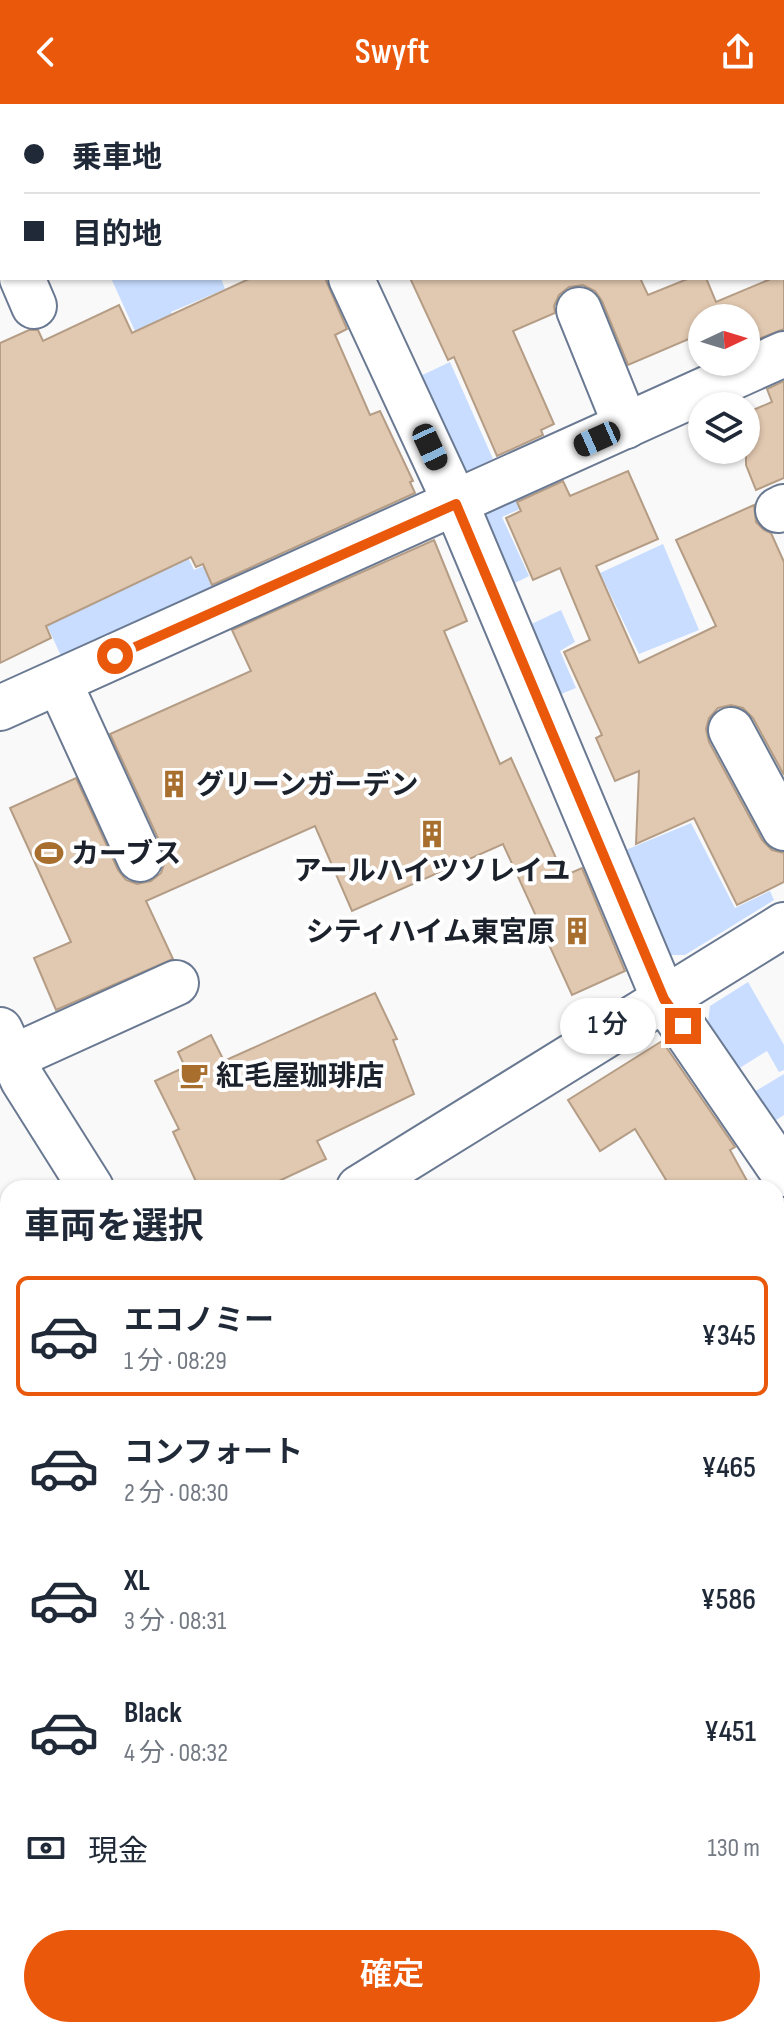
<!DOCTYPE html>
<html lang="ja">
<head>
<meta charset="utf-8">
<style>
  :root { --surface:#fff; --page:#f6f6f7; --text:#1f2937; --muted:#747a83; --line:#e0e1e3; --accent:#ea580c }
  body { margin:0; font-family:"Sofia Sans Condensed","Noto Sans JP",sans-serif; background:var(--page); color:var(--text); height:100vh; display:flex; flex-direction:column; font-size:30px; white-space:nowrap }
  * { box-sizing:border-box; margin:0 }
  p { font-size:26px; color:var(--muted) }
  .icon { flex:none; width:44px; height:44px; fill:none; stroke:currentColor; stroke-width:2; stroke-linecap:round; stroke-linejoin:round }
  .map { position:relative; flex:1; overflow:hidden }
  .panel { position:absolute; left:0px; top:1076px; width:784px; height:858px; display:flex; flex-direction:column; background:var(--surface); border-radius:24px 24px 0 0; box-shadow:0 2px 6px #0004 }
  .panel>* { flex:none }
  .banner { position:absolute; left:0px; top:0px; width:784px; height:176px; box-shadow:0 2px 6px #0004; display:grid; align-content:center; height:176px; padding:0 24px; background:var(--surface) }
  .needle { width:52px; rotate:86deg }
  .tools { position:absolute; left:688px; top:200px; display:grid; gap:16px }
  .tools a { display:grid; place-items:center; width:72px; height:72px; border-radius:50%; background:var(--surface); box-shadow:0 2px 6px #0004; font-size:40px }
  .end { position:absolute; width:36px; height:36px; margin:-18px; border:10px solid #ea580c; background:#fff; box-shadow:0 0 0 4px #fff }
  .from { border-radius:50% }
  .bubble { position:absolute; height:56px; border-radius:28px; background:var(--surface); box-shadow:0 2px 6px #0004; font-size:26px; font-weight:600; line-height:56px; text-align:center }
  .car { position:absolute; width:24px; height:48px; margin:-24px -12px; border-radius:10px; box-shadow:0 0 6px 2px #0007; background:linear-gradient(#222 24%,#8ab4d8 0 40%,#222 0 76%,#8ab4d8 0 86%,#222 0) }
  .banner b { display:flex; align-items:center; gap:28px; height:76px; font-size:30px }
  .banner b+b { border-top:2px solid var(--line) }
  .banner i { width:20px; height:20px; background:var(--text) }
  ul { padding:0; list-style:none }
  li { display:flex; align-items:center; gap:24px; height:120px; margin:0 16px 12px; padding:0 8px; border:4px solid transparent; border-radius:12px }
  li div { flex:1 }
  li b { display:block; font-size:30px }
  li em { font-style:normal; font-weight:600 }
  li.selected { border-color:var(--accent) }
  li>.icon { width:72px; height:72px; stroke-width:1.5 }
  h2 { padding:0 24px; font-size:36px; line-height:96px }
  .pay { display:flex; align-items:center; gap:20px; height:88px; padding:0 24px; font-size:30px }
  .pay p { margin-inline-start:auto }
  .action { display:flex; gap:16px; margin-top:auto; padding:16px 24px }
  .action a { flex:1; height:92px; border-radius:48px; background:var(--accent); color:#fff; font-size:32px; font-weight:600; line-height:92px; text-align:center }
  header { display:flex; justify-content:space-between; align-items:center; height:104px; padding:0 24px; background:var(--accent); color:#fff; font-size:36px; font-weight:600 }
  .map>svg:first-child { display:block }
  .green { fill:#c8ddff }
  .building { fill:#e1c8b0; stroke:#b49c85; stroke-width:2 }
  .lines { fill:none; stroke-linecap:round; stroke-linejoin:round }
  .minor-casing { stroke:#6a7992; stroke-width:48 }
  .minor { stroke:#fff; stroke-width:44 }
  .tram { stroke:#7c7f85; stroke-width:2 }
  .route { stroke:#ea580c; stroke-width:10 }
  .labels { text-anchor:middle; stroke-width:8; stroke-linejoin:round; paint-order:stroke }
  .poi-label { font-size:28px; font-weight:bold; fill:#1c222c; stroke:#fff; text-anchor:start }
</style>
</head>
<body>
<header><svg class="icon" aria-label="back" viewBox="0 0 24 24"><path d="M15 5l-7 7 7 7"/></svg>Swyft<svg class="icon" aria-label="share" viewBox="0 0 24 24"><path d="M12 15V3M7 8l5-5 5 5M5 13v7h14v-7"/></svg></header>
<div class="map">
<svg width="784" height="1933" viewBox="0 0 784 1933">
  <rect width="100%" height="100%" fill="#f9f9f9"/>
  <g class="green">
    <path d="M111,174H221L225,185L171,208L210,294L172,309Z"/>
    <path d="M450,258L493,355L467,368L452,365L414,275Z"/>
    <path d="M131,332L194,466L231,450V480L62,554L0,419V392Z"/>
    <path d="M553,367L559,388L502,413L529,472L505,484L474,415Z"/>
    <path d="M663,440L699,526L639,550L600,469Z"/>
    <path d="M561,506L575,538L560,547L576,584L556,592L523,524Z"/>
    <path d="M691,719L735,804L770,787L774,796L685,851H669L621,748Z"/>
    <path d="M748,878L784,941V966L779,968L767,947L738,965L708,918L710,902Z"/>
    <path d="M784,970V1011L773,1018L754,988Z"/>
  </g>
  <g class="building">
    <path d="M784,169V225L748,239L746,214H702V250L698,252L691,234L628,261L602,197L595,187L583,181L569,183L559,191L554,202L555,209L513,227L554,320L541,326L543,331L497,352L454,253L448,256L410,174H640L648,191L690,174H706L716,198L773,174H782Z"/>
    <path d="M251,174H325L347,225L335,231L370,311L380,307L413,377L410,378L415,389L212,481L203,460L196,463L191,453L46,522L51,534L0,559V239L29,226H38L43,237L119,201L132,229Z"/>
    <path d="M784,277V374L756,386L746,361V309L772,298L767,285Z"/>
    <path d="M628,367L658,435L596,462L639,559L716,522L676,436L754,401L756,418L764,426L771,429L784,458V671L753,614L743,604L731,601L718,604L709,614L706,625L709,638L762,736L772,746L784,749V778L737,801L694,714L636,740L639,667L615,677L596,634L602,631L564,548L590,536L560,464L533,476L506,414L521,407L517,398L563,377L570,392Z"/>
    <path d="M434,436L467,517L444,527L500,660L511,654L564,772L582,764L625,867L572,891L503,740L352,807L315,722L146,797L173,855L56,906L34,854L71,838L10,704L76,674L118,766L126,776L137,780L151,777L161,769L165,758L163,745L110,630L251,567L232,526Z"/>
    <path d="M375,889L397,935L393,936L414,990L317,1037L326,1055L264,1084H199L173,1028L179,1025L155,977L185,963L178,948L211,931L224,957Z"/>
    <path d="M662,937L735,1043L730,1046L751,1084H671L635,1025L600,1047L568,996Z"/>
  </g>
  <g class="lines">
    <defs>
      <g id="minor">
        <path d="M34,0L61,2"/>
        <path d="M271,0L272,2"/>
        <path d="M782,60L784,61"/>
        <path d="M0,84H2"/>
        <path d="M0,123L2,127"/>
        <path d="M22,174L34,202"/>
        <path d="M351,174L456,400L664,895L784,1070"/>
        <path d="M579,206L626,322"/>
        <path d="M778,406L784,403"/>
        <path d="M59,578L140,755"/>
        <path d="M0,604L784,250"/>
        <path d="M731,626L784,724"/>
        <path d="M0,926L23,976L91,1084"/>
        <path d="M13,953L176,879"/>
        <path d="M359,1084L784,821"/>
        <path d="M0,1305L8,1300"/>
        <path d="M776,1330L784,1325"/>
        <path d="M776,1554L784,1534"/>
        <path d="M0,1579L8,1574"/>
        <path d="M776,1691L784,1694"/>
        <path d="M0,1847L8,1839"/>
        <path d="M747,1926L749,1933"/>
        <path d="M404,1933L409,1926"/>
      </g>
    </defs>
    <use href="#minor" class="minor-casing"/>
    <use href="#minor" class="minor"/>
    <g class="tram">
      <path d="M505,0L528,2"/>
      <path d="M782,24H784"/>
    </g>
  </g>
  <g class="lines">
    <path class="route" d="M115,552L456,400L664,895L683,922"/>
  </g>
  <defs>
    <symbol id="building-bare" viewBox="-9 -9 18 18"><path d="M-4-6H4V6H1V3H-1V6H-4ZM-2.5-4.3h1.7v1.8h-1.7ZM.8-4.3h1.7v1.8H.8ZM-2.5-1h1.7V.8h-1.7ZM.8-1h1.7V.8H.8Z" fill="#a86e2e" stroke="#fff" stroke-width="2.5" paint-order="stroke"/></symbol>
    <symbol id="stadium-bare" viewBox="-9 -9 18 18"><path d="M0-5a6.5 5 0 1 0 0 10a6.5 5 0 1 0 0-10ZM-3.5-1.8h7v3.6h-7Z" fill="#a86e2e" stroke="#fff" stroke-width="2.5" paint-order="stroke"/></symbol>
    <symbol id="cafe-bare" viewBox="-9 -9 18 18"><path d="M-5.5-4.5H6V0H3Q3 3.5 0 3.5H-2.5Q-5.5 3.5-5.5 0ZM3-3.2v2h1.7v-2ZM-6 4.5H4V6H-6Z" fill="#a86e2e" stroke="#fff" stroke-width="2.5" paint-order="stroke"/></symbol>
  </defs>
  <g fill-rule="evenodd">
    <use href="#building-bare" x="154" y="660" width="40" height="40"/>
    <use href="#building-bare" x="412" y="710" width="40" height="40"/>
    <use href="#stadium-bare" x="29" y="729" width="40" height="40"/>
    <use href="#building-bare" x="557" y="807" width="40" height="40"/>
    <use href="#cafe-bare" x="174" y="951" width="40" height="40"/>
  </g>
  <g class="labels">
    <g class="poi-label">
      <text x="196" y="690">グリーンガーデン</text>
      <text x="71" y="759">カーブス</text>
      <text x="432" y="776" text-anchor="middle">アールハイツソレイユ</text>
      <text x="555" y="837" text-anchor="end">シティハイム東宮原</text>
      <text x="216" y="981">紅毛屋珈琲店</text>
    </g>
  </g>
</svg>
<div class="tools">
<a><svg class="needle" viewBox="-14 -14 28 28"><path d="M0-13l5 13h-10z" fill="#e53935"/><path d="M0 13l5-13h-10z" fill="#747a83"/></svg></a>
<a><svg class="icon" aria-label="layers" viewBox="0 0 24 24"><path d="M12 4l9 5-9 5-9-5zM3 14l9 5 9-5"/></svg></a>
</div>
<i class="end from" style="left:115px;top:552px"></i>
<i class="end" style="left:683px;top:922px"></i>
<div class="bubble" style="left:560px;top:894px;width:96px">1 分</div>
<i class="car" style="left:597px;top:335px;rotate:246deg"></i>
<i class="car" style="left:430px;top:343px;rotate:155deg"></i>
<div class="banner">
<b><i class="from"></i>乗車地</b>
<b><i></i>目的地</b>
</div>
<section class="panel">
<h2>車両を選択</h2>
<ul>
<li class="selected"><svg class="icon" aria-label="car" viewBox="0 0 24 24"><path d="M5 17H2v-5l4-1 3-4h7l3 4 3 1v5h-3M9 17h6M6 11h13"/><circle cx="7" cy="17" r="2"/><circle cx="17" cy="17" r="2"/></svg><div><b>エコノミー</b><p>1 分 · 08:29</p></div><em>¥345</em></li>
<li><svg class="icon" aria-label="car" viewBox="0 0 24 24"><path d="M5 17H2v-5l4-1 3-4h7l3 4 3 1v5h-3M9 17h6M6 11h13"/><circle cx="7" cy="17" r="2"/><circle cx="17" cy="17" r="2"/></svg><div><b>コンフォート</b><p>2 分 · 08:30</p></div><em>¥465</em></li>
<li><svg class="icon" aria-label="car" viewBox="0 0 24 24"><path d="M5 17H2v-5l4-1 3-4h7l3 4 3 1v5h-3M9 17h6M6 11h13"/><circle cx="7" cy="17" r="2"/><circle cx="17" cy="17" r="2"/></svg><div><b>XL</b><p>3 分 · 08:31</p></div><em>¥586</em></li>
<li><svg class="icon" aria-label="car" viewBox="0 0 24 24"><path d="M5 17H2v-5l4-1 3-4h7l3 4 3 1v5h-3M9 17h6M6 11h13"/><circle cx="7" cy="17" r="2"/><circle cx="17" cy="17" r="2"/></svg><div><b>Black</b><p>4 分 · 08:32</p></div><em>¥451</em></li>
</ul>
<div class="pay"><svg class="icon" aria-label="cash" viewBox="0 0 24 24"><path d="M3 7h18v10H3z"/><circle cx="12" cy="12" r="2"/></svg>現金<p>130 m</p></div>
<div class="action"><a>確定</a></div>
</section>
</div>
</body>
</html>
